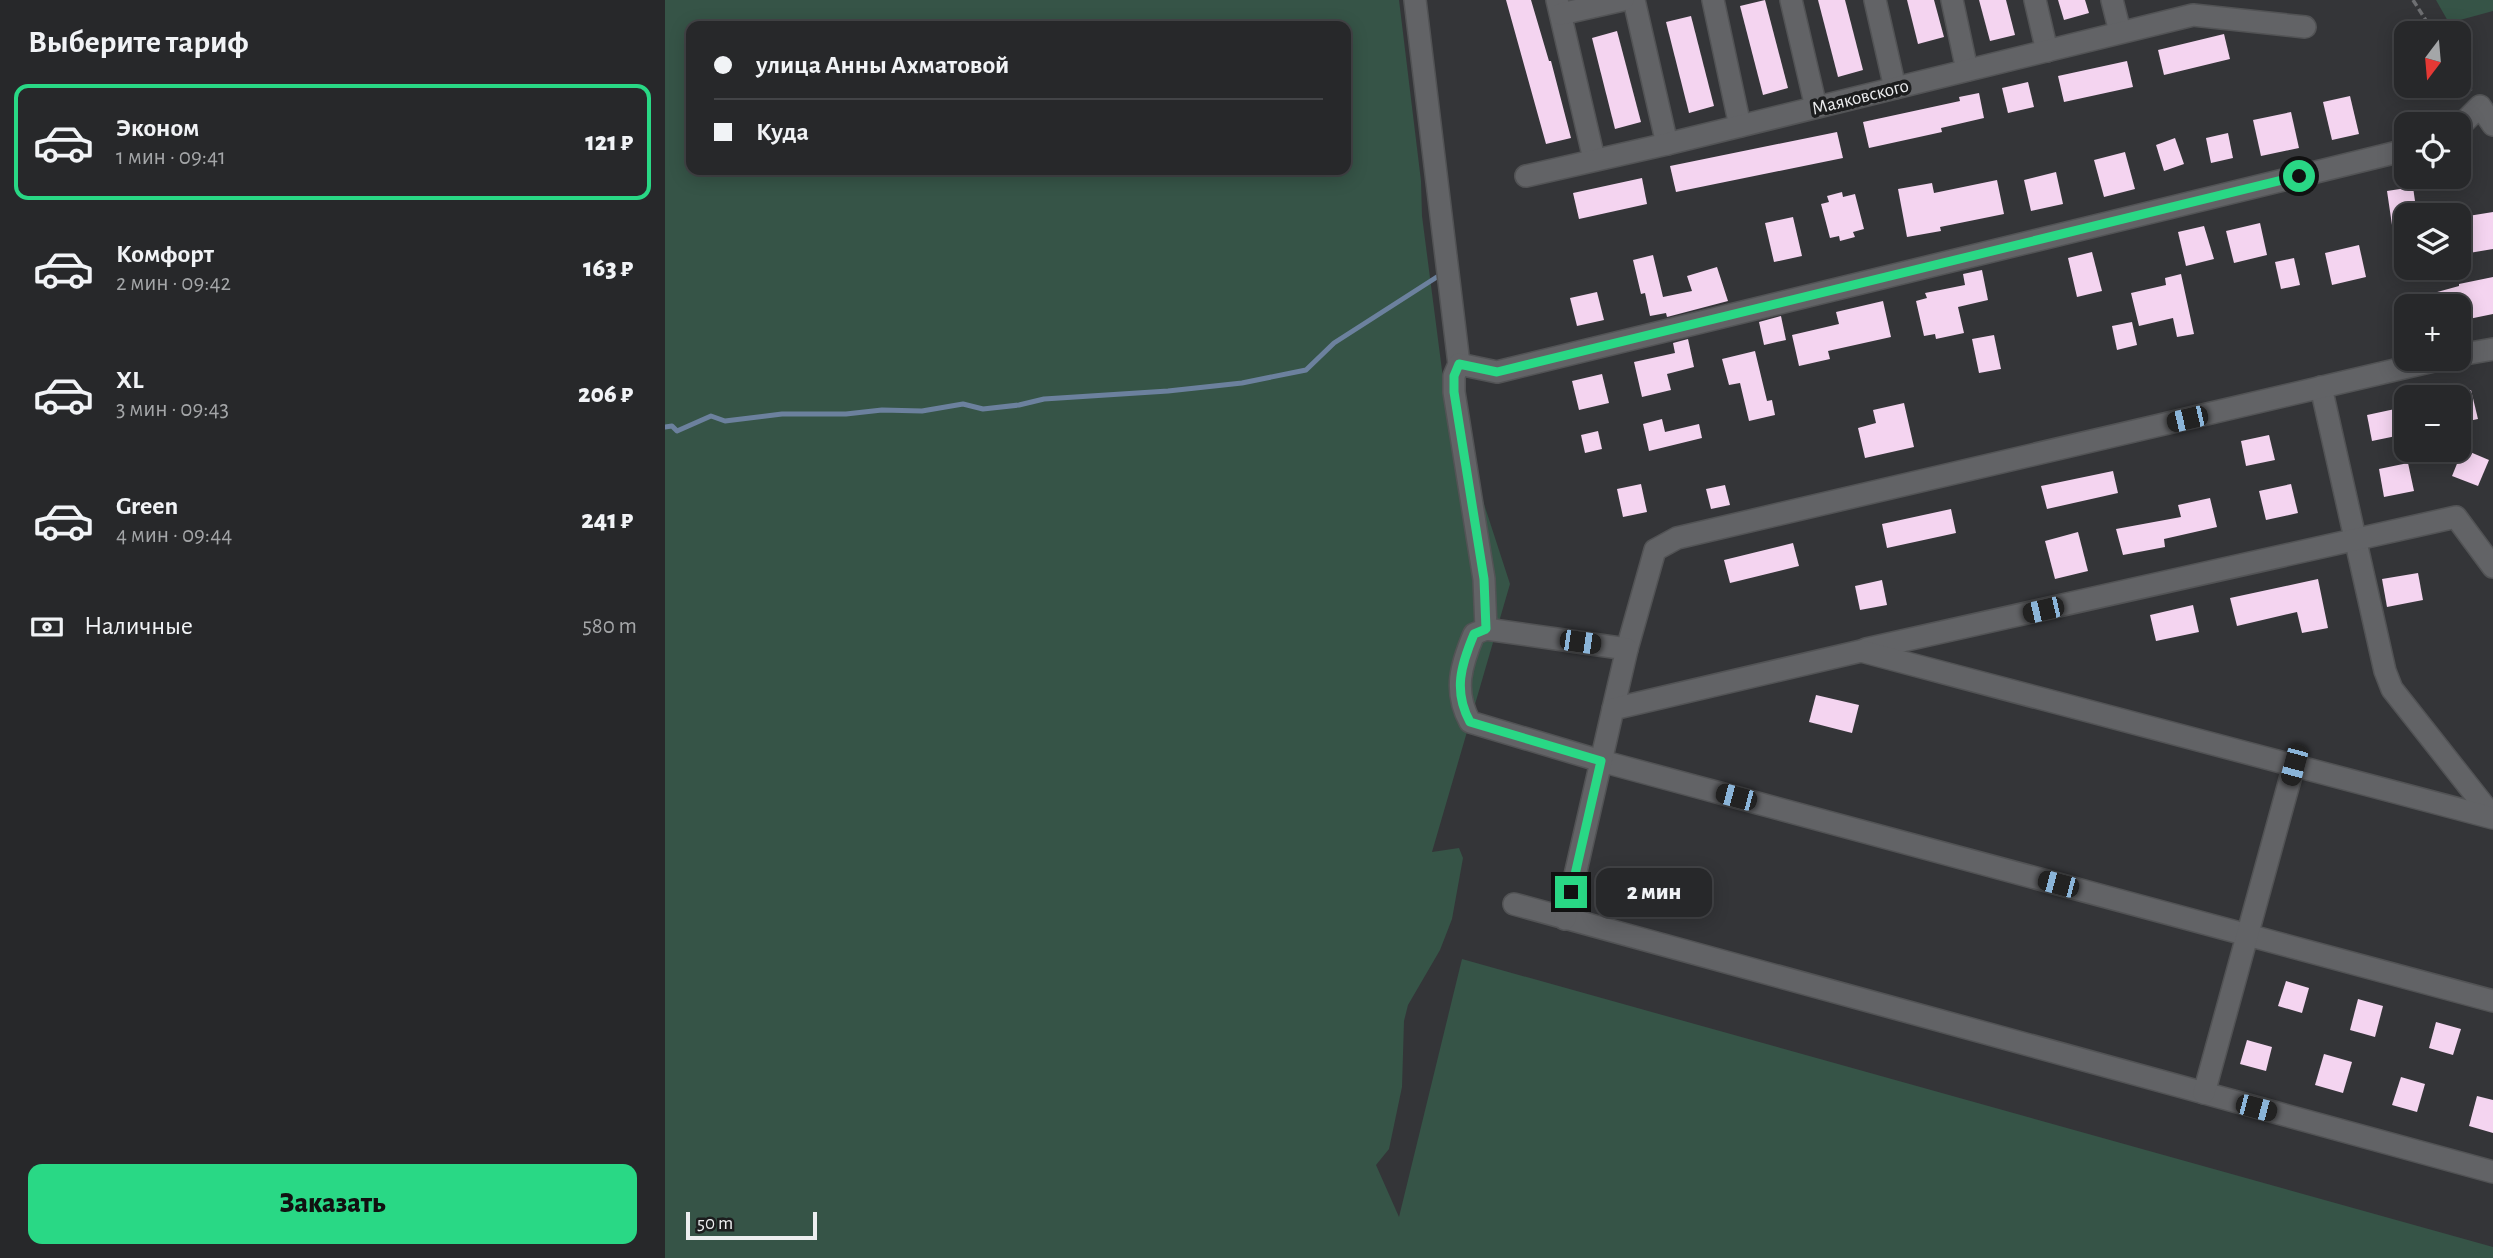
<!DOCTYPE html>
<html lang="ru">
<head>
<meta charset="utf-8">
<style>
  :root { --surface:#27282a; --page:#2f3032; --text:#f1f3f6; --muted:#a4a6a8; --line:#434447; --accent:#29d885 }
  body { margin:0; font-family:"Alegreya Sans",sans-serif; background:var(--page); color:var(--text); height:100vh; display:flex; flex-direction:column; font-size:26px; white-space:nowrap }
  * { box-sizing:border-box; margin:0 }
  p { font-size:23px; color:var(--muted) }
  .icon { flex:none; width:38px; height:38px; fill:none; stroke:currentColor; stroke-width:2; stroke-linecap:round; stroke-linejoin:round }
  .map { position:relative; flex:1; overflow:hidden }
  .panel { display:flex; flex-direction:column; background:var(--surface); width:665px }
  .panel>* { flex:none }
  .top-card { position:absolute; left:21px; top:21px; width:665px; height:154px; border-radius:14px; box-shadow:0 4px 18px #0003,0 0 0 2px var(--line); display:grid; align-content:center; height:154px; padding:0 28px; background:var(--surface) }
  .needle { width:46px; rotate:196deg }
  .buttons { position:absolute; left:1729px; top:21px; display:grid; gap:14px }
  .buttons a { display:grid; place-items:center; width:77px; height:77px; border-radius:14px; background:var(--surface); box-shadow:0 4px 18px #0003,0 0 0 2px var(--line); font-size:35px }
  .scale { position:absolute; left:21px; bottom:18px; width:131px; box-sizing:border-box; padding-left:7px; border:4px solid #edeef0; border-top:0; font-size:19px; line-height:24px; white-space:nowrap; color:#edeef0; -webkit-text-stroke:5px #1c1d1e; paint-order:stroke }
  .end { position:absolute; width:32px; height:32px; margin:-16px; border:9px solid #29d885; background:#111; box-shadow:0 0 0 4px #111 }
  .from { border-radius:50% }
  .bubble { position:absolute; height:49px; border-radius:14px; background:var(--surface); box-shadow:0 4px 18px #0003,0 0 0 2px var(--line); font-size:23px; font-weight:800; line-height:49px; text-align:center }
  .car { position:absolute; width:21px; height:42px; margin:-21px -10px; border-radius:9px; box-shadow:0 0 5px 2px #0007; background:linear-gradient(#222 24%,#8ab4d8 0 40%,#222 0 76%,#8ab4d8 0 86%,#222 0) }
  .top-card b { display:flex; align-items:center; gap:24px; height:66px; font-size:26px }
  .top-card b+b { border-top:2px solid var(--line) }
  .top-card i { width:18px; height:18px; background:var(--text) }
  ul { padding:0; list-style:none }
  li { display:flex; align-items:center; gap:21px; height:116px; margin:0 14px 10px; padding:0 14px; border:4px solid transparent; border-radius:14px }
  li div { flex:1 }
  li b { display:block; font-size:26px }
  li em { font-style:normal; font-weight:800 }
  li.on { border-color:var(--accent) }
  li>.icon { width:63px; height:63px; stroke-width:1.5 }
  h2 { padding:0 28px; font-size:32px; line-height:84px }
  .pay { display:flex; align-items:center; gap:18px; height:77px; padding:0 28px; font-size:26px }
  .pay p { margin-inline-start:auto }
  .cta { display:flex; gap:14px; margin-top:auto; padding:14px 28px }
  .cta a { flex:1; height:80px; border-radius:14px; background:var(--accent); color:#111; font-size:28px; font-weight:800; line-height:80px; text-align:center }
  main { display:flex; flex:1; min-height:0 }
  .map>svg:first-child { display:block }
  .green { fill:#365447; fill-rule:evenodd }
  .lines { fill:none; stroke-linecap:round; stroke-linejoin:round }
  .stream { stroke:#6c819e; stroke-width:5 }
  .building { fill:#f4d4f0 }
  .minor-casing { stroke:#525355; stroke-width:24 }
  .path { stroke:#6e6f72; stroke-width:3.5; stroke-dasharray:7 3.5; stroke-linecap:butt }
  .minor { stroke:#626366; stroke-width:21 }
  .route { stroke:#29d885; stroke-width:9 }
  .labels { text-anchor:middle; stroke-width:7; stroke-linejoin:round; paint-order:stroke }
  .street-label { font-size:19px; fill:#edeef0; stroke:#1c1d1e }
</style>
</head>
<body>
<main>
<section class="panel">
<h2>Выберите тариф</h2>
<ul>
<li class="on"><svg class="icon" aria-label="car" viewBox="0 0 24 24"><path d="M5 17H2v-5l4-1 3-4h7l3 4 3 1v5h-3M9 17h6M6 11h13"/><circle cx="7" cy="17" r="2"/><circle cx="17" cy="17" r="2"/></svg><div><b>Эконом</b><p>1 мин · 09:41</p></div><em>121 ₽</em></li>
<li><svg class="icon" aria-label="car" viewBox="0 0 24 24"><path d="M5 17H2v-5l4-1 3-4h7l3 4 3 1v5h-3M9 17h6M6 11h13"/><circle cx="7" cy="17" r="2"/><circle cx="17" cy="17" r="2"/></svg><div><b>Комфорт</b><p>2 мин · 09:42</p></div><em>163 ₽</em></li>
<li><svg class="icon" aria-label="car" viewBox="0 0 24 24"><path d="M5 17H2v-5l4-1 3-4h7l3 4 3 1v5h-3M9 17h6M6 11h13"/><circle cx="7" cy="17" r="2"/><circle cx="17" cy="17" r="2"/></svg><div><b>XL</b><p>3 мин · 09:43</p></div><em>206 ₽</em></li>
<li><svg class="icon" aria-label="car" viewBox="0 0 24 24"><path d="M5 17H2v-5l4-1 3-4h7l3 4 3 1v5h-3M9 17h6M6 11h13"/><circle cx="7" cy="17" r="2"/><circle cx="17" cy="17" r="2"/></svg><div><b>Green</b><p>4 мин · 09:44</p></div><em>241 ₽</em></li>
</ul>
<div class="pay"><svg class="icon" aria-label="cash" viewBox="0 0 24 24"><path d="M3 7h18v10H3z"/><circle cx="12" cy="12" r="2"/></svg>Наличные<p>580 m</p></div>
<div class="cta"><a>Заказать</a></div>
</section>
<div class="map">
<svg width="1828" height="1258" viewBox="0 0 1828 1258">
  <rect width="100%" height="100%" fill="#343538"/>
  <g class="green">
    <path d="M0,0H734L756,181L757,216L778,378L845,584L767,852L794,848L798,858L787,919L775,950L743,1005L739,1021L737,1087L724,1149L711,1165L734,1217L797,959L1828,1247V1258H0ZM26,26H681V170H26Z"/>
    <path d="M1771,0H1828V11L1784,23Z"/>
  </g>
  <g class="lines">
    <path class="stream" d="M0,427L7,426L12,431L46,416L60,421L117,414H181L217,410L257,411L298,404L318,409L354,405L379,399L503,391L577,383L641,370L669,343L775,275"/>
  </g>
  <g class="building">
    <path d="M841,0H866L884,61H886L906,138L881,144Z"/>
    <path d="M1100,0L1123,88L1098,95L1075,6Z"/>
    <path d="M1153,0H1180L1198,70L1173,77Z"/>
    <path d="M1242,0H1269L1279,37L1253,44Z"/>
    <path d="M1314,0H1341L1350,35L1325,41Z"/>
    <path d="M1393,0H1420L1424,13L1399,20Z"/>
    <path d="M1026,16L1049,106L1024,113L1001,22Z"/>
    <path d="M952,31L976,122L950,129L927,38Z"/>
    <path d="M1559,34L1565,59L1499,75L1493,50Z"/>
    <path d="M1462,61L1468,87L1399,102L1393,76Z"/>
    <path d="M1363,82L1369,107L1343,113L1337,88Z"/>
    <path d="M1314,93L1319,118L1276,128L1277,132L1204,148L1198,122L1295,101L1294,97Z"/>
    <path d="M1685,96L1694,134L1667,140L1658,102Z"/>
    <path d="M1626,112L1634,148L1596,156L1588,120Z"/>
    <path d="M1172,132L1178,158L1011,192L1005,166Z"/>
    <path d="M1563,133L1568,158L1546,163L1541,138Z"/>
    <path d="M1510,138L1519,164L1499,171L1491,145Z"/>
    <path d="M1460,152L1470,189L1439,197L1429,160Z"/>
    <path d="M1391,172L1398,204L1366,211L1359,180Z"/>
    <path d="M977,178L982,204L914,219L908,193Z"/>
    <path d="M1332,180L1339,214L1275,227L1276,231L1242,237L1233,189L1267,183L1269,193Z"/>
    <path d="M1748,187L1752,215H1741V223L1727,225L1722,191Z"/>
    <path d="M1177,192L1178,197L1190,194L1199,229L1188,232L1190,237L1175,241L1174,236L1165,238L1156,204L1164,202L1162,196Z"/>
    <path d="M1828,212V249L1804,253L1797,217Z"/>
    <path d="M1128,217L1137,256L1109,262L1100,223Z"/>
    <path d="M1595,223L1602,255L1569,263L1561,231Z"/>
    <path d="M1539,226L1549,259L1521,266L1513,232Z"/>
    <path d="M1694,245L1701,277L1667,285L1660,253Z"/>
    <path d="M1427,252L1437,291L1412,297L1403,258Z"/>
    <path d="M988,255L998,297L1027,291L1022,276L1052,267L1063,301L1002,317L1001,313L985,316L980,293L976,294L968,260Z"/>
    <path d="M1629,258L1635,285L1616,289L1610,262Z"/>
    <path d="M1317,270L1323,300L1293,307L1299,333L1271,339L1270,334L1259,336L1251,301L1262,298L1260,293L1300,285L1298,274Z"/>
    <path d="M1516,274L1529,334L1512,337L1508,318L1474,326L1466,293L1501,285L1500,278Z"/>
    <path d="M1828,277V314L1794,321V306H1768L1765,294L1794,286V284Z"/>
    <path d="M932,292L939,320L912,326L905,298Z"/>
    <path d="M1218,301L1226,337L1163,351L1165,359L1134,366L1127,335L1174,324L1171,312Z"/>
    <path d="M1116,316L1121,340L1099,345L1094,322Z"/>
    <path d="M1467,322L1472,345L1452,350L1447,326Z"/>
    <path d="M1329,335L1336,369L1314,373L1307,339Z"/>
    <path d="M1023,339L1029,367L1002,374L1006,390L977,397L969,362L1010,353L1008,343Z"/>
    <path d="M1090,351L1102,401L1107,400L1110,415L1084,421L1075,383L1064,385L1057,359Z"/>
    <path d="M937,374L944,403L914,410L907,381Z"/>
    <path d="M1806,390L1813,419L1794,423V392Z"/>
    <path d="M1239,403L1249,447L1200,458L1193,428L1211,423L1208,410Z"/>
    <path d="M1730,409L1736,435L1707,441L1702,415Z"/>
    <path d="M997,419L1000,432L1034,424L1037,438L984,451L978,424Z"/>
    <path d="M933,431L937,449L920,453L916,435Z"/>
    <path d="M1604,435L1610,460L1581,466L1576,441Z"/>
    <path d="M1798,449L1824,460L1813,486L1787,476Z"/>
    <path d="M1743,463L1749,491L1719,497L1714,469Z"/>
    <path d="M1448,471L1453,493L1382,509L1376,486Z"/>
    <path d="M976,484L982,512L958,517L952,489Z"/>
    <path d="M1626,484L1633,513L1601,520L1594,491Z"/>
    <path d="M1060,485L1065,505L1046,509L1041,489Z"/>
    <path d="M1545,498L1552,527L1499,539L1500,547L1458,555L1451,529L1516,517L1513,505Z"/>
    <path d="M1286,509L1291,533L1222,548L1217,524Z"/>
    <path d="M1413,532L1423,571L1390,579L1380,541Z"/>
    <path d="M1128,543L1134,566L1065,583L1059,560Z"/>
    <path d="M1753,573L1758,600L1722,607L1717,579Z"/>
    <path d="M1653,579L1663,628L1637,633L1632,612L1572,626L1565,598Z"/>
    <path d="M1217,580L1222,605L1195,610L1190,586Z"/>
    <path d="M1528,605L1534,632L1491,641L1485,615Z"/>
    <path d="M1151,695L1194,705L1187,733L1144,722Z"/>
    <path d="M1621,981L1644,988L1637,1013L1613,1006Z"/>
    <path d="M1693,999L1718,1006L1710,1037L1685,1030Z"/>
    <path d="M1771,1022L1796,1029L1788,1055L1764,1048Z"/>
    <path d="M1582,1040L1607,1047L1601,1071L1575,1064Z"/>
    <path d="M1659,1054L1687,1062L1678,1093L1650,1085Z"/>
    <path d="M1736,1077L1760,1084L1752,1112L1727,1105Z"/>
    <path d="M1812,1096L1828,1100V1133L1804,1126Z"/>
  </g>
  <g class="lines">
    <defs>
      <g id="minor">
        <path d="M750,0L794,364L789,376V392L819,579L821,629"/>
        <path d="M892,0L929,159"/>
        <path d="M969,0L1002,144"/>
        <path d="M1048,0L1075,126"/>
        <path d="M1126,0L1151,107"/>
        <path d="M1210,0L1230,88"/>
        <path d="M1287,0L1302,70"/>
        <path d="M1370,0L1382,51"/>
        <path d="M1447,0L1455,32"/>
        <path d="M896,14L958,0"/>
        <path d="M1794,127L1815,106L1828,125"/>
        <path d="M861,176L1002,144L1528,15L1640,27"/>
        <path d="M1794,355L1828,349"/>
        <path d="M794,364L832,372L1741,150"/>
        <path d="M1656,387L1720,671L1727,689L1828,817"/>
        <path d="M962,649L990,550L1012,538L1777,359"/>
        <path d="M1201,649L1791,517L1828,567"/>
        <path d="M948,709L962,649L821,629L809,634C796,665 788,691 805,722L936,761L1828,1001"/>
        <path d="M849,904L1828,1172"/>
        <path d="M900,919L948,709L1196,651L1828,818"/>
        <path d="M1539,1093L1629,765"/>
      </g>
    </defs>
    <use href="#minor" class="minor-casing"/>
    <g class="path">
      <path d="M1748,0L1769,33"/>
      <path d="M1794,72L1806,91"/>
    </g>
    <use href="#minor" class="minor"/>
  </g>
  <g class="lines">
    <path class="route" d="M906,892L936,761L805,722C788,691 796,665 809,634L821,629L819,579L789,392V376L794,364L832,372L1634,176"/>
  </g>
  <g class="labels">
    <g class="street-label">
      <text transform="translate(1195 96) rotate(-14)" y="7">Маяковского</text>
    </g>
  </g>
</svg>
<div class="buttons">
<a><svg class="needle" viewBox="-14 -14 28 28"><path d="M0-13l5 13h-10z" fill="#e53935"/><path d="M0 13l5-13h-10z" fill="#a4a6a8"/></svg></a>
<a><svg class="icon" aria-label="locate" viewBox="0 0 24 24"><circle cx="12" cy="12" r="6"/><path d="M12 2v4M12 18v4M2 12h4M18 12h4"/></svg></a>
<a><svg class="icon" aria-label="layers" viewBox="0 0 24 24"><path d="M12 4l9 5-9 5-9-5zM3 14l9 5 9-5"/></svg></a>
<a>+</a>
<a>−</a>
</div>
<div class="scale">50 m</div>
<i class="end from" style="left:1634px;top:176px"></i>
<i class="end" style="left:906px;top:892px"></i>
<div class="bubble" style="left:931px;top:868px;width:116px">2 мин</div>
<i class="car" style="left:1522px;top:419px;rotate:257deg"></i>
<i class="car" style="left:1378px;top:610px;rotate:257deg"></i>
<i class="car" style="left:915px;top:642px;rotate:98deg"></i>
<i class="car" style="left:1629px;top:765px;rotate:195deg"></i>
<i class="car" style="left:1071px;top:797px;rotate:285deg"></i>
<i class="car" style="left:1393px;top:884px;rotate:285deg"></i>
<i class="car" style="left:1591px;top:1108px;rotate:105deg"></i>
<div class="top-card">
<b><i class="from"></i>улица Анны Ахматовой</b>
<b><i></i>Куда</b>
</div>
</div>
</main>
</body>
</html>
